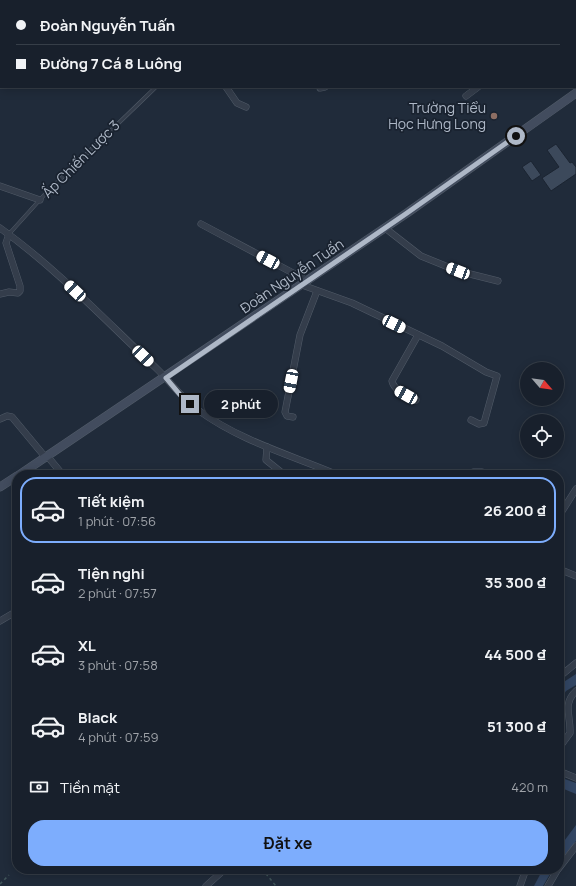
<!DOCTYPE html>
<html lang="vi">
<head>
<meta charset="utf-8">
<style>
  :root { --surface:#18202c; --page:#212834; --text:#f1f3f6; --muted:#9fa3a9; --line:#363e48; --accent:#7dadfd }
  body { margin:0; font-family:Manrope,sans-serif; background:var(--page); color:var(--text); height:100vh; display:flex; flex-direction:column; font-size:15px; white-space:nowrap }
  * { box-sizing:border-box; margin:0 }
  p { font-size:13px; color:var(--muted) }
  .icon { flex:none; width:22px; height:22px; fill:none; stroke:currentColor; stroke-width:2; stroke-linecap:round; stroke-linejoin:round }
  .map { position:relative; flex:1; overflow:hidden }
  .details { position:absolute; left:12px; top:470px; width:552px; height:404px; display:flex; flex-direction:column; background:var(--surface); border-radius:16px; box-shadow:0 2px 10px #0003,0 0 0 1px var(--line) }
  .details>* { flex:none }
  .hud { position:absolute; left:0px; top:0px; width:576px; height:88px; box-shadow:0 2px 10px #0003,0 0 0 1px var(--line); display:grid; align-content:center; height:88px; padding:0 16px; background:var(--surface) }
  .needle { width:26px; rotate:118deg }
  .controls { position:absolute; left:520px; top:362px; display:grid; gap:8px }
  .controls a { display:grid; place-items:center; width:44px; height:44px; border-radius:50%; background:var(--surface); box-shadow:0 2px 10px #0003,0 0 0 1px var(--line); font-size:20px }
  .end { position:absolute; width:18px; height:18px; margin:-9px; border:5px solid #aeb8c7; background:#111; box-shadow:0 0 0 2px #111 }
  .from { border-radius:50% }
  .bubble { position:absolute; height:28px; border-radius:14px; background:var(--surface); box-shadow:0 2px 10px #0003,0 0 0 1px var(--line); font-size:13px; font-weight:700; line-height:28px; text-align:center }
  .car { position:absolute; width:12px; height:24px; margin:-12px -6px; border-radius:5px; box-shadow:0 0 3px 1px #0007; background:linear-gradient(#fff 24%,#345 0 40%,#fff 0 76%,#345 0 86%,#fff 0) }
  .hud b { display:flex; align-items:center; gap:14px; height:38px; font-size:15px }
  .hud b+b { border-top:1px solid var(--line) }
  .hud i { width:10px; height:10px; background:var(--text) }
  ul { padding:7px 0 0; list-style:none }
  li { display:flex; align-items:center; gap:12px; height:66px; margin:0 8px 6px; padding:0 8px; border:2px solid transparent; border-radius:16px }
  li div { flex:1 }
  li b { display:block; font-size:15px }
  li em { font-style:normal; font-weight:700 }
  li.active { border-color:var(--accent) }
  li>.icon { width:36px; height:36px; stroke-width:1.5 }
  .pay { display:flex; align-items:center; gap:10px; height:44px; padding:0 16px; font-size:15px }
  .pay p { margin-inline-start:auto }
  .button { display:flex; gap:8px; margin-top:auto; padding:8px 16px }
  .button a { flex:1; height:46px; border-radius:16px; background:var(--accent); color:#111; font-size:16px; font-weight:700; line-height:46px; text-align:center }
  .map>svg:first-child { display:block }
  .water { fill:#324663 }
  .building { fill:#3c495b; stroke:#1b2431 }
  .lines { fill:none; stroke-linecap:round; stroke-linejoin:round }
  .lane-casing { stroke:#515b68; stroke-width:4 }
  .street-casing { stroke:#515b68; stroke-width:7 }
  .secondary-casing { stroke:#515b68; stroke-width:9 }
  .path { stroke:#405559; stroke-width:1.5; stroke-dasharray:3 3; stroke-linecap:butt }
  .lane { stroke:#343d4b; stroke-width:3 }
  .street { stroke:#343d4b; stroke-width:6 }
  .secondary { stroke:#424c5e; stroke-width:8 }
  .route { stroke:#aeb8c7; stroke-width:5 }
  .education-dot { fill:#8d6e63; stroke:#19222f; stroke-width:1.5 }
  .labels { text-anchor:middle; stroke-width:3.5; stroke-linejoin:round; paint-order:stroke }
  .poi-label { font-size:14px; fill:#aeb8c7; stroke:#19222f; text-anchor:end }
  .street-label { font-size:14px; fill:#aeb8c7; stroke:#19222f }
</style>
</head>
<body>
<div class="map">
<svg width="576" height="886" viewBox="0 0 576 886">
  <rect width="100%" height="100%" fill="#202b3a"/>
  <g class="water">
    <path d="M576,674V685L566,691L559,702V685Z"/>
    <path d="M559,777L576,783V794L559,787Z"/>
    <path d="M576,825V841L559,862V848Z"/>
    <path d="M543,869H553L543,886H534Z"/>
  </g>
  <g class="building">
    <path d="M556,144L570,163L572,162L576,167V174L551,191L542,178L559,167L547,150Z"/>
    <path d="M531,161L541,175L532,181L522,167Z"/>
  </g>
  <g class="lines">
    <defs>
      <g id="lane">
        <path d="M269,1L270,0"/>
        <path d="M9,234L46,193L156,87"/>
      </g>
      <g id="street">
        <path d="M477,0L478,1"/>
        <path d="M392,1L393,0"/>
        <path d="M575,52H576"/>
        <path d="M226,87L237,103L246,107"/>
        <path d="M320,88L325,87"/>
        <path d="M466,96L478,87"/>
        <path d="M0,186L40,200"/>
        <path d="M201,224L308,281"/>
        <path d="M0,228C56,268 105,320 155,367C170,381 181,398 198,410C240,441 291,455 338,475"/>
        <path d="M385,228L421,256L458,271L498,281"/>
        <path d="M302,285L352,303L442,346L486,372L497,376L484,423L479,424L471,420"/>
        <path d="M0,294L9,292L18,293L20,291V286L6,243L9,234"/>
        <path d="M416,400C408,396 394,391 392,381L418,335"/>
        <path d="M293,417L287,416L285,412L300,335L317,291"/>
        <path d="M0,419L7,416L12,417L46,458"/>
        <path d="M267,447L266,460L281,472V475"/>
        <path d="M48,457L63,475"/>
        <path d="M468,475L473,472H482"/>
        <path d="M559,516L576,489"/>
        <path d="M559,569L576,576"/>
        <path d="M0,621L17,611"/>
        <path d="M559,677L576,663"/>
        <path d="M559,748L570,733C571,716 562,704 576,691"/>
        <path d="M559,771L576,778"/>
        <path d="M559,868L576,846"/>
        <path d="M206,886L225,869"/>
        <path d="M520,886L526,869"/>
        <path d="M548,886L558,869"/>
      </g>
      <g id="secondary">
        <path d="M19,475L407,213L576,93"/>
        <path d="M0,487L17,476"/>
      </g>
    </defs>
    <use href="#lane" class="lane-casing"/>
    <use href="#street" class="street-casing"/>
    <use href="#secondary" class="secondary-casing"/>
    <g class="path">
      <path d="M262,869L276,886"/>
      <path d="M0,884L9,875"/>
    </g>
    <use href="#lane" class="lane"/>
    <use href="#street" class="street"/>
    <use href="#secondary" class="secondary"/>
  </g>
  <g class="lines">
    <path class="route" d="M190,404L182,397L166,378L407,213L516,136"/>
  </g>
  <circle class="education-dot" cx="494" cy="116" r="4"/>
  <g class="labels">
    <g class="poi-label">
      <text x="486" y="113">Trường Tiểu<tspan x="486" dy="16">Học Hưng Long</tspan></text>
    </g>
    <g class="street-label">
      <text transform="translate(81 159) rotate(-45)" y="5">Ấp Chiến Lược 3</text>
      <text transform="translate(292 276) rotate(-34)" y="5">Đoàn Nguyễn Tuấn</text>
    </g>
  </g>
</svg>
<div class="controls">
<a><svg class="needle" viewBox="-14 -14 28 28"><path d="M0-13l5 13h-10z" fill="#e53935"/><path d="M0 13l5-13h-10z" fill="#9fa3a9"/></svg></a>
<a><svg class="icon" aria-label="locate" viewBox="0 0 24 24"><circle cx="12" cy="12" r="6"/><path d="M12 2v4M12 18v4M2 12h4M18 12h4"/></svg></a>
</div>
<i class="end from" style="left:516px;top:136px"></i>
<i class="end" style="left:190px;top:404px"></i>
<div class="bubble" style="left:204px;top:390px;width:74px">2 phút</div>
<i class="car" style="left:268px;top:260px;rotate:298deg"></i>
<i class="car" style="left:458px;top:271px;rotate:291deg"></i>
<i class="car" style="left:75px;top:291px;rotate:313deg"></i>
<i class="car" style="left:394px;top:324px;rotate:116deg"></i>
<i class="car" style="left:143px;top:356px;rotate:134deg"></i>
<i class="car" style="left:291px;top:381px;rotate:191deg"></i>
<i class="car" style="left:406px;top:395px;rotate:299deg"></i>
<div class="hud">
<b><i class="from"></i>Đoàn Nguyễn Tuấn</b>
<b><i></i>Đường 7 Cá 8 Luông</b>
</div>
<section class="details">
<ul>
<li class="active"><svg class="icon" aria-label="car" viewBox="0 0 24 24"><path d="M5 17H2v-5l4-1 3-4h7l3 4 3 1v5h-3M9 17h6M6 11h13"/><circle cx="7" cy="17" r="2"/><circle cx="17" cy="17" r="2"/></svg><div><b>Tiết kiệm</b><p>1 phút · 07:56</p></div><em>26 200 ₫</em></li>
<li><svg class="icon" aria-label="car" viewBox="0 0 24 24"><path d="M5 17H2v-5l4-1 3-4h7l3 4 3 1v5h-3M9 17h6M6 11h13"/><circle cx="7" cy="17" r="2"/><circle cx="17" cy="17" r="2"/></svg><div><b>Tiện nghi</b><p>2 phút · 07:57</p></div><em>35 300 ₫</em></li>
<li><svg class="icon" aria-label="car" viewBox="0 0 24 24"><path d="M5 17H2v-5l4-1 3-4h7l3 4 3 1v5h-3M9 17h6M6 11h13"/><circle cx="7" cy="17" r="2"/><circle cx="17" cy="17" r="2"/></svg><div><b>XL</b><p>3 phút · 07:58</p></div><em>44 500 ₫</em></li>
<li><svg class="icon" aria-label="car" viewBox="0 0 24 24"><path d="M5 17H2v-5l4-1 3-4h7l3 4 3 1v5h-3M9 17h6M6 11h13"/><circle cx="7" cy="17" r="2"/><circle cx="17" cy="17" r="2"/></svg><div><b>Black</b><p>4 phút · 07:59</p></div><em>51 300 ₫</em></li>
</ul>
<div class="pay"><svg class="icon" aria-label="cash" viewBox="0 0 24 24"><path d="M3 7h18v10H3z"/><circle cx="12" cy="12" r="2"/></svg>Tiền mặt<p>420 m</p></div>
<div class="button"><a>Đặt xe</a></div>
</section>
</div>
</body>
</html>
